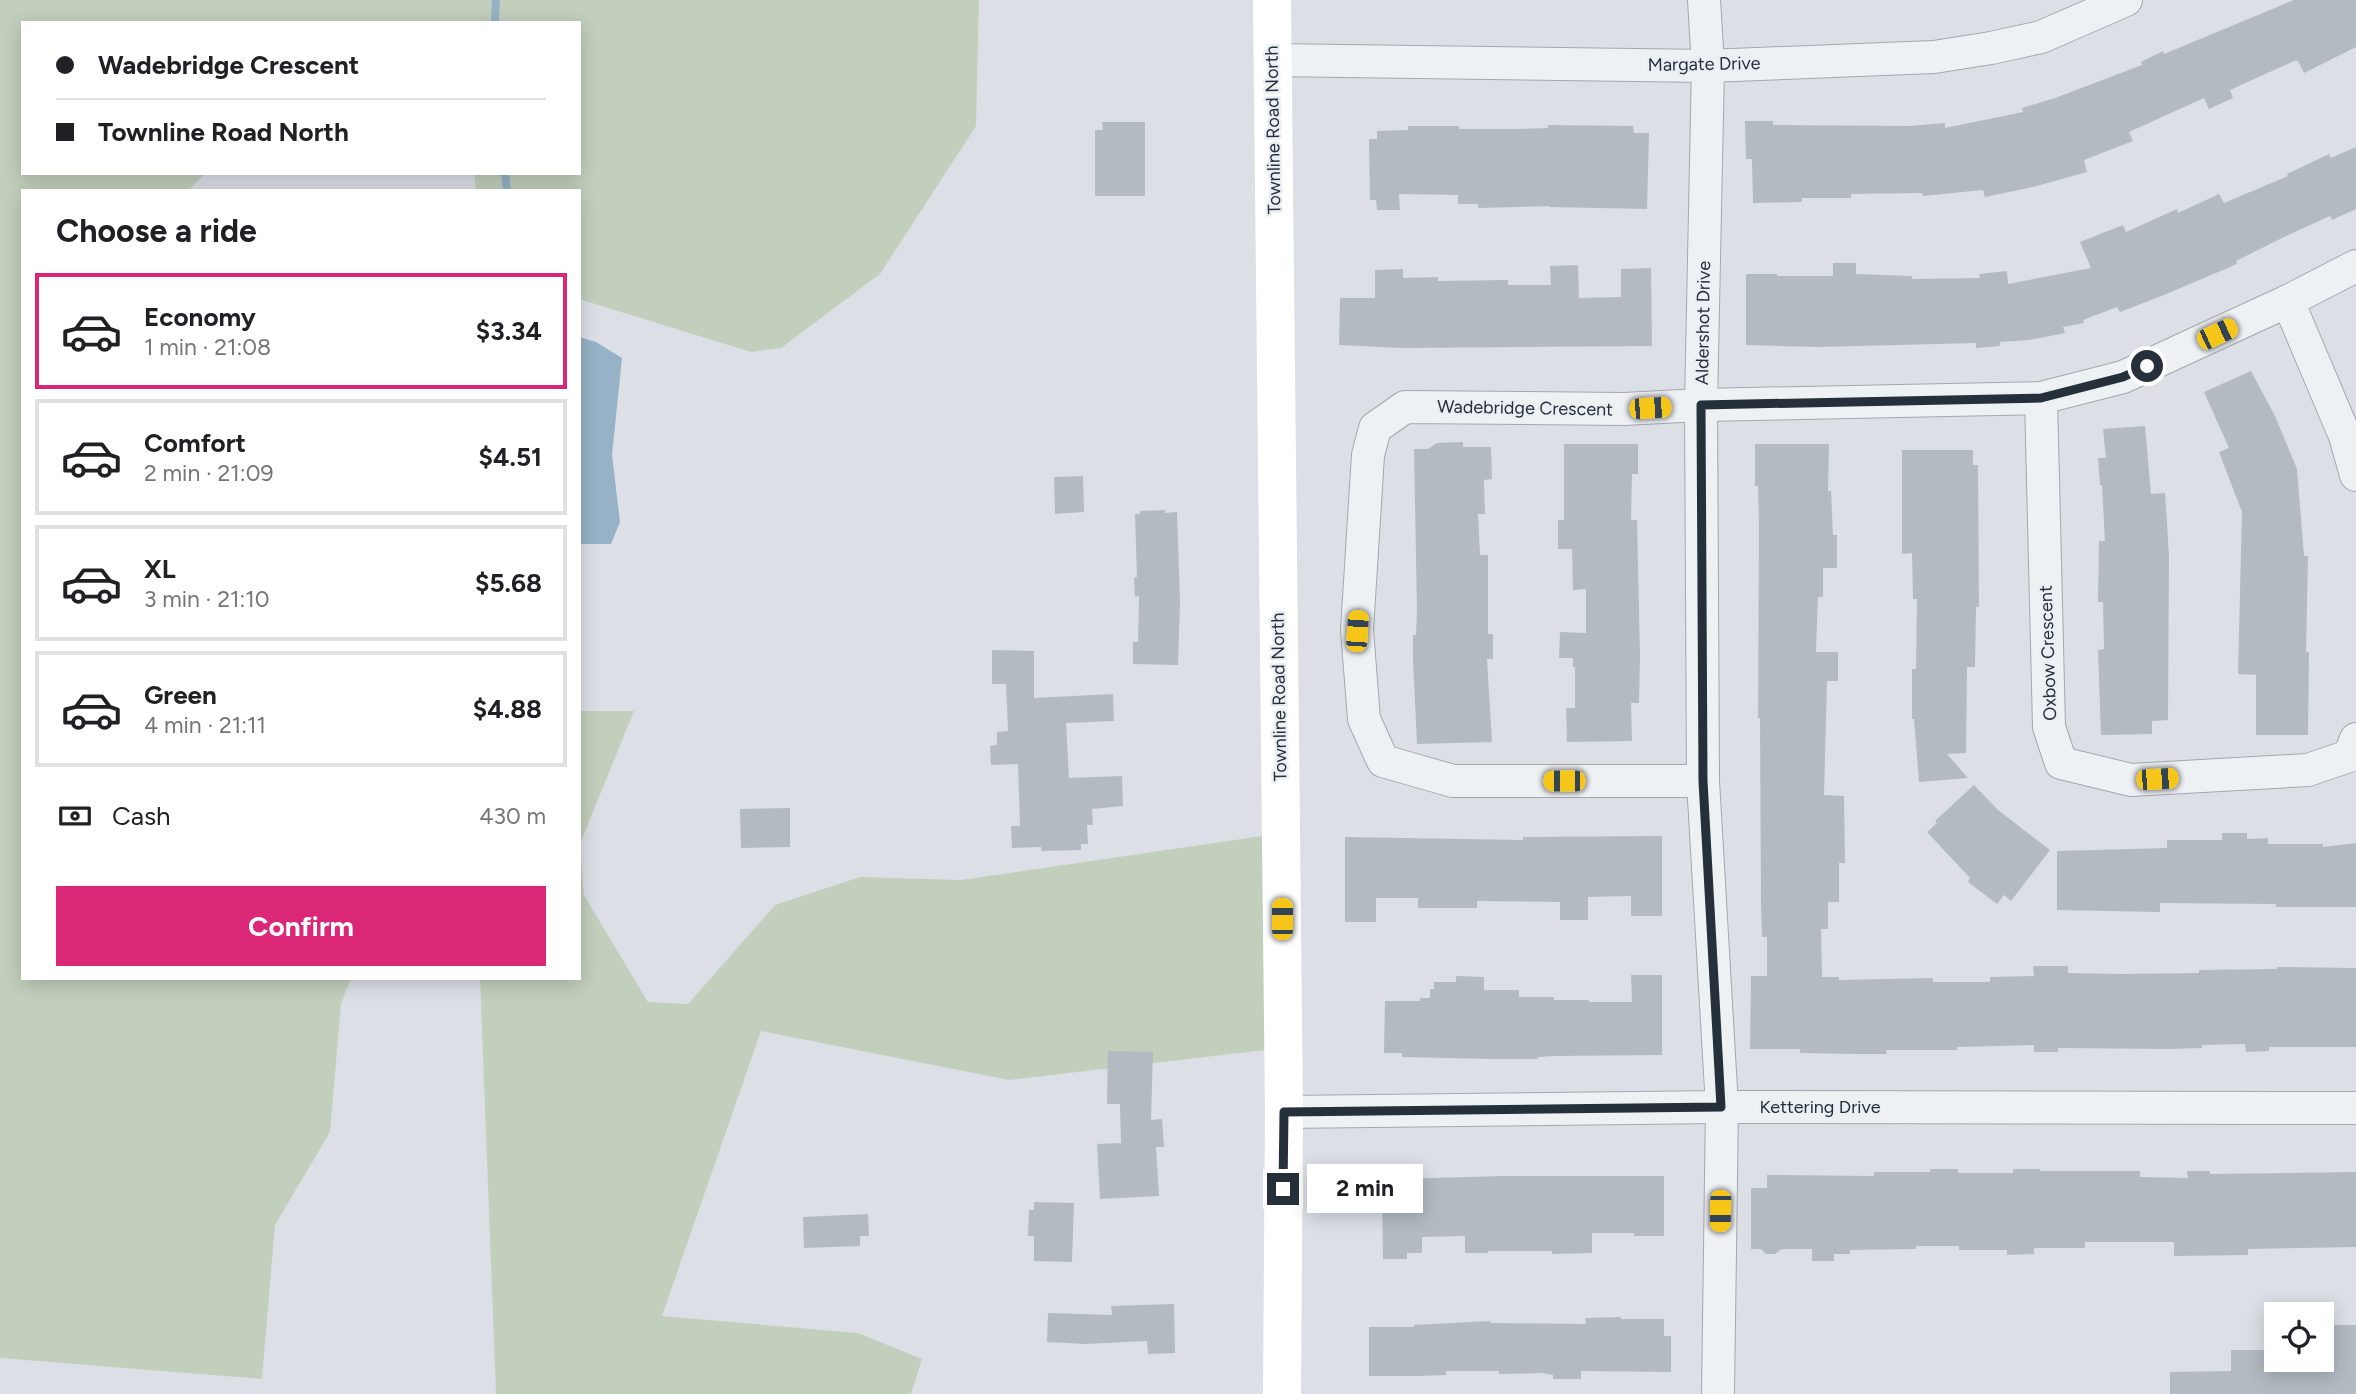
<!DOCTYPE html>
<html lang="en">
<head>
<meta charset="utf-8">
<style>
  :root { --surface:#fff; --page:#f2f2f2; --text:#202124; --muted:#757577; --line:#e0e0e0; --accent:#db2777 }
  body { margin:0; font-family:Figtree,sans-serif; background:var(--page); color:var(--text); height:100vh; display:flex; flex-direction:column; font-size:26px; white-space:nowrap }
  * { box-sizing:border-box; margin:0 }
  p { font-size:23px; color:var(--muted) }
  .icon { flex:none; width:38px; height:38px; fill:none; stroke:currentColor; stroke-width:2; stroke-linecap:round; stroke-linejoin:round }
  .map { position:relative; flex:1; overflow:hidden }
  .panel { position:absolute; left:21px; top:189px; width:560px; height:791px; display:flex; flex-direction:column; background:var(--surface); border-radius:0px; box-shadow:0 4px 18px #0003 }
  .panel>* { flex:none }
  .hud { position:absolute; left:21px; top:21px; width:560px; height:154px; border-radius:0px; box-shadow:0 4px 18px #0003; display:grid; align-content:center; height:154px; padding:0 35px; background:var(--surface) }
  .buttons { position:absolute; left:2264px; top:1302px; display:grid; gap:14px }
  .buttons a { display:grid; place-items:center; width:70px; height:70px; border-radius:0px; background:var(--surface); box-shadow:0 4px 18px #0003; font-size:35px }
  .end { position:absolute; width:32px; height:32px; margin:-16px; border:9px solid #26303b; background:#fff; box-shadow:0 0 0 4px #fff }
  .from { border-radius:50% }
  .bubble { position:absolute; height:49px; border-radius:0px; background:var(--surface); box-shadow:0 4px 18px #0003; font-size:23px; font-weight:700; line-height:49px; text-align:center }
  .car { position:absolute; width:21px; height:42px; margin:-21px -10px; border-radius:9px; box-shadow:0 0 5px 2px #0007; background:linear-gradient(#f5c518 24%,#345 0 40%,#f5c518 0 76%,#345 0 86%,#f5c518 0) }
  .hud b { display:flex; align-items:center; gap:24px; height:66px; font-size:26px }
  .hud b+b { border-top:2px solid var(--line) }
  .hud i { width:18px; height:18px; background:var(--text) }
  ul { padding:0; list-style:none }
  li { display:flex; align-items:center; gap:21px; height:116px; margin:0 14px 10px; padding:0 21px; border:4px solid var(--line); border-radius:0px }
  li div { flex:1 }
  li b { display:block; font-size:26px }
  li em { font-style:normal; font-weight:700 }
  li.active { border-color:var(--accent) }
  li>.icon { width:63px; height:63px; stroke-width:1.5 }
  h2 { padding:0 35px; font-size:32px; line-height:84px }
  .pay { display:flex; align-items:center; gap:18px; height:77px; padding:0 35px; font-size:26px }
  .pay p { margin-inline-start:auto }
  .action { display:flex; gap:14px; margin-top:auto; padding:14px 35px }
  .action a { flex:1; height:80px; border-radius:0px; background:var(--accent); color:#fff; font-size:28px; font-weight:700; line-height:80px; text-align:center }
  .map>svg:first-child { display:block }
  .green { fill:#c3cfbd }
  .water { fill:#97b2c6 }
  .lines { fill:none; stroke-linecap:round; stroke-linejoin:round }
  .stream { stroke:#97b2c6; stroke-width:8 }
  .building { fill:#b3bac2 }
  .street-casing { stroke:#a2a8af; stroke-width:34 }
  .street { stroke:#eef1f4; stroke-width:32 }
  .secondary { stroke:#fff; stroke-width:38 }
  .route { stroke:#26303b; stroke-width:9 }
  .labels { text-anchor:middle; stroke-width:5; stroke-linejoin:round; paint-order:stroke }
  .street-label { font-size:18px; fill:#26303b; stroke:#ebeff3 }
</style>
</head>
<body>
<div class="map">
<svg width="2356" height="1394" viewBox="0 0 2356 1394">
  <rect width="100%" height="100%" fill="#dce0e6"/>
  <g class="green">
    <path d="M0,0H979L976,126L880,274L781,348L751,352L579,299V191H476L474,173H579V23H23V173H206L188,191H23V978H351L341,1004L330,1132L275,1225L262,1379L0,1358Z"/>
    <path d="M579,711H634L580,844L584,895L648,1002L688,1004L775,905L860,877L961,880L1262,836L1265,1050L1009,1080L761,1031L662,1316L858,1333L922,1359L911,1394H496L480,978H579Z"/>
  </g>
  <path class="water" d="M579,337L596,342L622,358L612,455L620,522L611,544H579Z"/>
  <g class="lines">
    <g class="stream">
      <path d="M495,23L496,0"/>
      <path d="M505,173L507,191"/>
    </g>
  </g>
  <g class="building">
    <path d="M2294,0H2356V47L2304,73L2298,61H2294L2230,90L2233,98L2209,109L2204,98L2129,132L2133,141L2084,160L2087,172L2033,187L1985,197L1983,190L1923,196L1922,193L1851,194V198H1802V202L1753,203L1752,159H1746L1745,121H1773V125L1910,126L1945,123V128L2023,112L2022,108L2055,98L2142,65L2141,62L2163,51L2164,54Z"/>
    <path d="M1102,122H1145V196H1095V130H1103Z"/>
    <path d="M1548,125L1633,126L1634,133H1649L1647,209L1549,207V206L1478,208V204H1458V195L1399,194L1400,210H1377L1376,200H1370L1369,139H1377V131L1408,130V126H1459V129H1518L1548,128Z"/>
    <path d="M2356,147V209L2332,220L2330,216L2284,237L2236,261L2237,264L2164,295L2120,312L2117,307L2083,320L2084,323L2063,327L2065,333L2030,340L2000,342V346L1976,348V343L1819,347L1746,345V274H1777V276H1833V263H1856V274L1912,276V279L1980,278L1979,274L2007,271L2008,284L2091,268L2080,242L2123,225L2126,232L2177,209L2178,213L2219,194L2224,203L2288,176L2287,174L2329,154L2331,158Z"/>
    <path d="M1578,265L1579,298L1621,297V269L1651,268L1652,346L1403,348L1339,345L1340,298H1375V270L1403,269V278L1438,277V281L1508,280V285H1551L1550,266Z"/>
    <path d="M2251,371L2275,416L2297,469L2304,556H2308L2306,652H2309L2308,735H2256V675L2238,674L2242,512L2219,452L2229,448L2204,392Z"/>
    <path d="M2145,426L2151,494L2165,493L2169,555L2168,720L2152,721V734L2101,735L2098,650L2104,649L2103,602H2098L2099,541H2105L2102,485H2100L2098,458H2106L2103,429Z"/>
    <path d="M1463,442V447H1491L1492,479L1484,480L1485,514H1478L1480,555H1488V634H1493V659H1487L1492,742L1417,744L1413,661V635H1416L1417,611L1414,449H1428L1437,443Z"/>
    <path d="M1564,444H1638V474H1632L1631,520H1637L1640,656L1639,703H1631L1632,741L1567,742L1566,708H1575V667H1573V658H1559L1560,632L1586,633V589L1573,590L1572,549H1558V520H1564Z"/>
    <path d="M1755,444H1829L1828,491H1831L1833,535H1837V568H1823V597H1818L1816,652H1838V681H1827L1824,795L1844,796L1845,863H1839V902H1828V929H1821L1822,977H1839V980L1933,978V982H1990V977L2034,976L2033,966H2068V973L2120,974L2199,973V970L2277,969V967L2356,968V1047H2269V1051L2246,1052L2245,1044L2202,1045V1048L2169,1049L2058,1048V1052H2034V1045L1957,1047V1050H1886L1887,1054H1857L1800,1053V1049H1750L1751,976H1767V937H1762L1761,902L1760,718H1758L1759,525L1758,486H1755Z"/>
    <path d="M1902,450H1973V465H1978L1979,607H1976L1975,667H1967L1966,753L1947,754L1968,778L1919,782L1914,719H1912V669H1916L1917,599H1913L1912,553L1902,554Z"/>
    <path d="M1083,476L1084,512L1055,514L1054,477Z"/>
    <path d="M1165,510V513L1177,512L1180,601L1178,665L1133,664V642H1138L1139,596L1135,597L1134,578L1137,577L1135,514H1140V511Z"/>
    <path d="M992,650L1034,651V698L1113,694L1114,721L1066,723L1069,778L1122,776L1123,806L1092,809L1093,825H1087L1088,844H1081V850L1042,851L1041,847L1012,848L1011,826H1020L1018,764L991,765L990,746L997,745V732L1008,731L1006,684H992Z"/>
    <path d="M1974,785L1998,810L2050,850L2011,901L2004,895L1997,904L1968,882L1970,878L1927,832L1937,823L1935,821Z"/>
    <path d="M790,808V847L741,848L740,809Z"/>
    <path d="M2222,833H2247V839L2268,838V844H2323V847L2356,843V907H2276V904L2160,903V912L2057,910V851L2167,848V840H2222Z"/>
    <path d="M1662,836V916H1631V896L1588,897V920H1560V902L1477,901V908H1418V898H1376V922H1345V837L1523,840V837Z"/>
    <path d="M1631,975H1662V1055L1554,1056L1538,1057V1059H1490L1402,1057V1053H1384L1385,1001H1420V998H1430V989H1434V982H1456V976L1484,977V990H1519V997H1554V1000H1589V1002H1632Z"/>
    <path d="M1108,1051L1153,1052L1151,1120L1162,1119L1164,1147H1156L1159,1196L1100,1199L1097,1144L1121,1143L1120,1104H1107Z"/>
    <path d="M1930,1169H1958V1173H2013V1169H2040V1171H2140V1177L2188,1178L2187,1171H2210V1174L2356,1172V1247L2248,1249V1255L2174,1256V1242H2085V1248H2034V1254L2007,1255V1250H1959V1246H1916V1249L1850,1250V1254H1834V1261H1812V1249H1782L1775,1254H1766L1761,1249H1751V1188H1767V1175L1874,1176V1172H1930Z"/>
    <path d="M1503,1176H1664V1236H1634V1233H1592V1253L1552,1254V1251H1488V1253H1465V1236L1422,1237V1253H1407V1259H1383L1382,1184H1396V1179Z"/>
    <path d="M1034,1202L1074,1203L1072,1262L1034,1261V1236H1028L1029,1210H1034Z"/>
    <path d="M868,1214L869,1236H860V1246L804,1248L803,1217Z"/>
    <path d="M1174,1304L1175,1353L1148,1354L1147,1341L1085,1344L1047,1342L1048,1313L1112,1315L1111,1306Z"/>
    <path d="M1621,1317V1319H1664V1336H1671V1372L1581,1371V1379H1553V1375L1543,1373L1499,1374V1371H1446V1375L1418,1376H1369V1327H1414V1325L1490,1321V1323L1586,1324L1585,1318Z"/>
    <path d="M2322,1325H2356V1394H2170V1372L2231,1371V1350H2272V1360H2322Z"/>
  </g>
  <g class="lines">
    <defs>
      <g id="street">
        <path d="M1704,0L1708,66L1701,405L1703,781L1722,1107L1718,1394"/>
        <path d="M1272,60L1708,66L1934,57L1991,48L2041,37L2126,0"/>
        <path d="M2288,301L2345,436L2356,475"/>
        <path d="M2041,398L2049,727L2061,763L2131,780L2308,770L2349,756L2356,739"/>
        <path d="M1703,781H1453L1383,761L1364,719L1357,630L1368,455L1375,428L1405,407L1624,409L1701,405L2041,398L2123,377L2288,301L2356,266"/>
        <path d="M1284,1112L1722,1107L2356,1108"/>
      </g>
    </defs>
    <use href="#street" class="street-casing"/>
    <use href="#street" class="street"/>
    <path class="secondary" d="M1272,0L1284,1112L1282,1394"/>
  </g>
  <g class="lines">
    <path class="route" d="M1283,1189L1284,1112L1721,1107L1703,781L1701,405L2041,398L2123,377L2147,366"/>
  </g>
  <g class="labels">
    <g class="street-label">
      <text transform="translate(1704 64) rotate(-1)" y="6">Margate Drive</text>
      <text transform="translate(1273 130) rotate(-91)" y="6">Townline Road North</text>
      <text transform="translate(1703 323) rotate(-89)" y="6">Aldershot Drive</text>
      <text transform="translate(1525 408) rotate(1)" y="6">Wadebridge Crescent</text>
      <text transform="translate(2048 653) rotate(-92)" y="6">Oxbow Crescent</text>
      <text transform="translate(1279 697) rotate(-91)" y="6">Townline Road North</text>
      <text x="1820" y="1113">Kettering Drive</text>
    </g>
  </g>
</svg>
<div class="buttons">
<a><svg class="icon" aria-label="locate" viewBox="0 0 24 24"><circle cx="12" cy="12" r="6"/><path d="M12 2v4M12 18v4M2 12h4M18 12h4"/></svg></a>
</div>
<i class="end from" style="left:2147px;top:366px"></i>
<i class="end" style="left:1283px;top:1189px"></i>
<div class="bubble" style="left:1307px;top:1164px;width:116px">2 min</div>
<i class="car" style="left:2217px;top:334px;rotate:65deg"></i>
<i class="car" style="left:1650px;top:408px;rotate:87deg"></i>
<i class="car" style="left:1357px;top:631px;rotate:4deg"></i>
<i class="car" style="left:2157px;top:779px;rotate:87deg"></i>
<i class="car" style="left:1564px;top:781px;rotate:270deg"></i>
<i class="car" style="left:1282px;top:919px;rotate:0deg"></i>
<i class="car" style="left:1720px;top:1211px;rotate:181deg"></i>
<div class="hud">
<b><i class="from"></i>Wadebridge Crescent</b>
<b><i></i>Townline Road North</b>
</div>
<section class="panel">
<h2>Choose a ride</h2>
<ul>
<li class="active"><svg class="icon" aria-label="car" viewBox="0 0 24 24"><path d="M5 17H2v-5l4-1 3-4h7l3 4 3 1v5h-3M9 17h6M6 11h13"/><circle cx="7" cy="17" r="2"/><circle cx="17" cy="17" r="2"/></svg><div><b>Economy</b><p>1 min · 21:08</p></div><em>$3.34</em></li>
<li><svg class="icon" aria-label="car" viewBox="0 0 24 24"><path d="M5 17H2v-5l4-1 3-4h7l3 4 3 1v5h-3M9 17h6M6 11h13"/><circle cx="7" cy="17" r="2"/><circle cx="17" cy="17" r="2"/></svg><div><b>Comfort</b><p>2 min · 21:09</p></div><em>$4.51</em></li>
<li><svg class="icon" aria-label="car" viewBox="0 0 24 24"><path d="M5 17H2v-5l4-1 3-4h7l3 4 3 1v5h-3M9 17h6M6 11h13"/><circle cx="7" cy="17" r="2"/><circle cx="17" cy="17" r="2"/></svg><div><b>XL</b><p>3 min · 21:10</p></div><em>$5.68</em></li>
<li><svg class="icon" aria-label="car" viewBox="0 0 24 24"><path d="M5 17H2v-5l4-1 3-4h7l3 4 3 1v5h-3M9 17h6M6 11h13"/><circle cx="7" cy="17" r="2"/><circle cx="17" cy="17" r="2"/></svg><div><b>Green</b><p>4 min · 21:11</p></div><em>$4.88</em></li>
</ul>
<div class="pay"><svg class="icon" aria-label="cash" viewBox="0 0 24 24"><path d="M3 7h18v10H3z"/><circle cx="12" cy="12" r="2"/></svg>Cash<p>430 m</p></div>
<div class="action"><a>Confirm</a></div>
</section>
</div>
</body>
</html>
